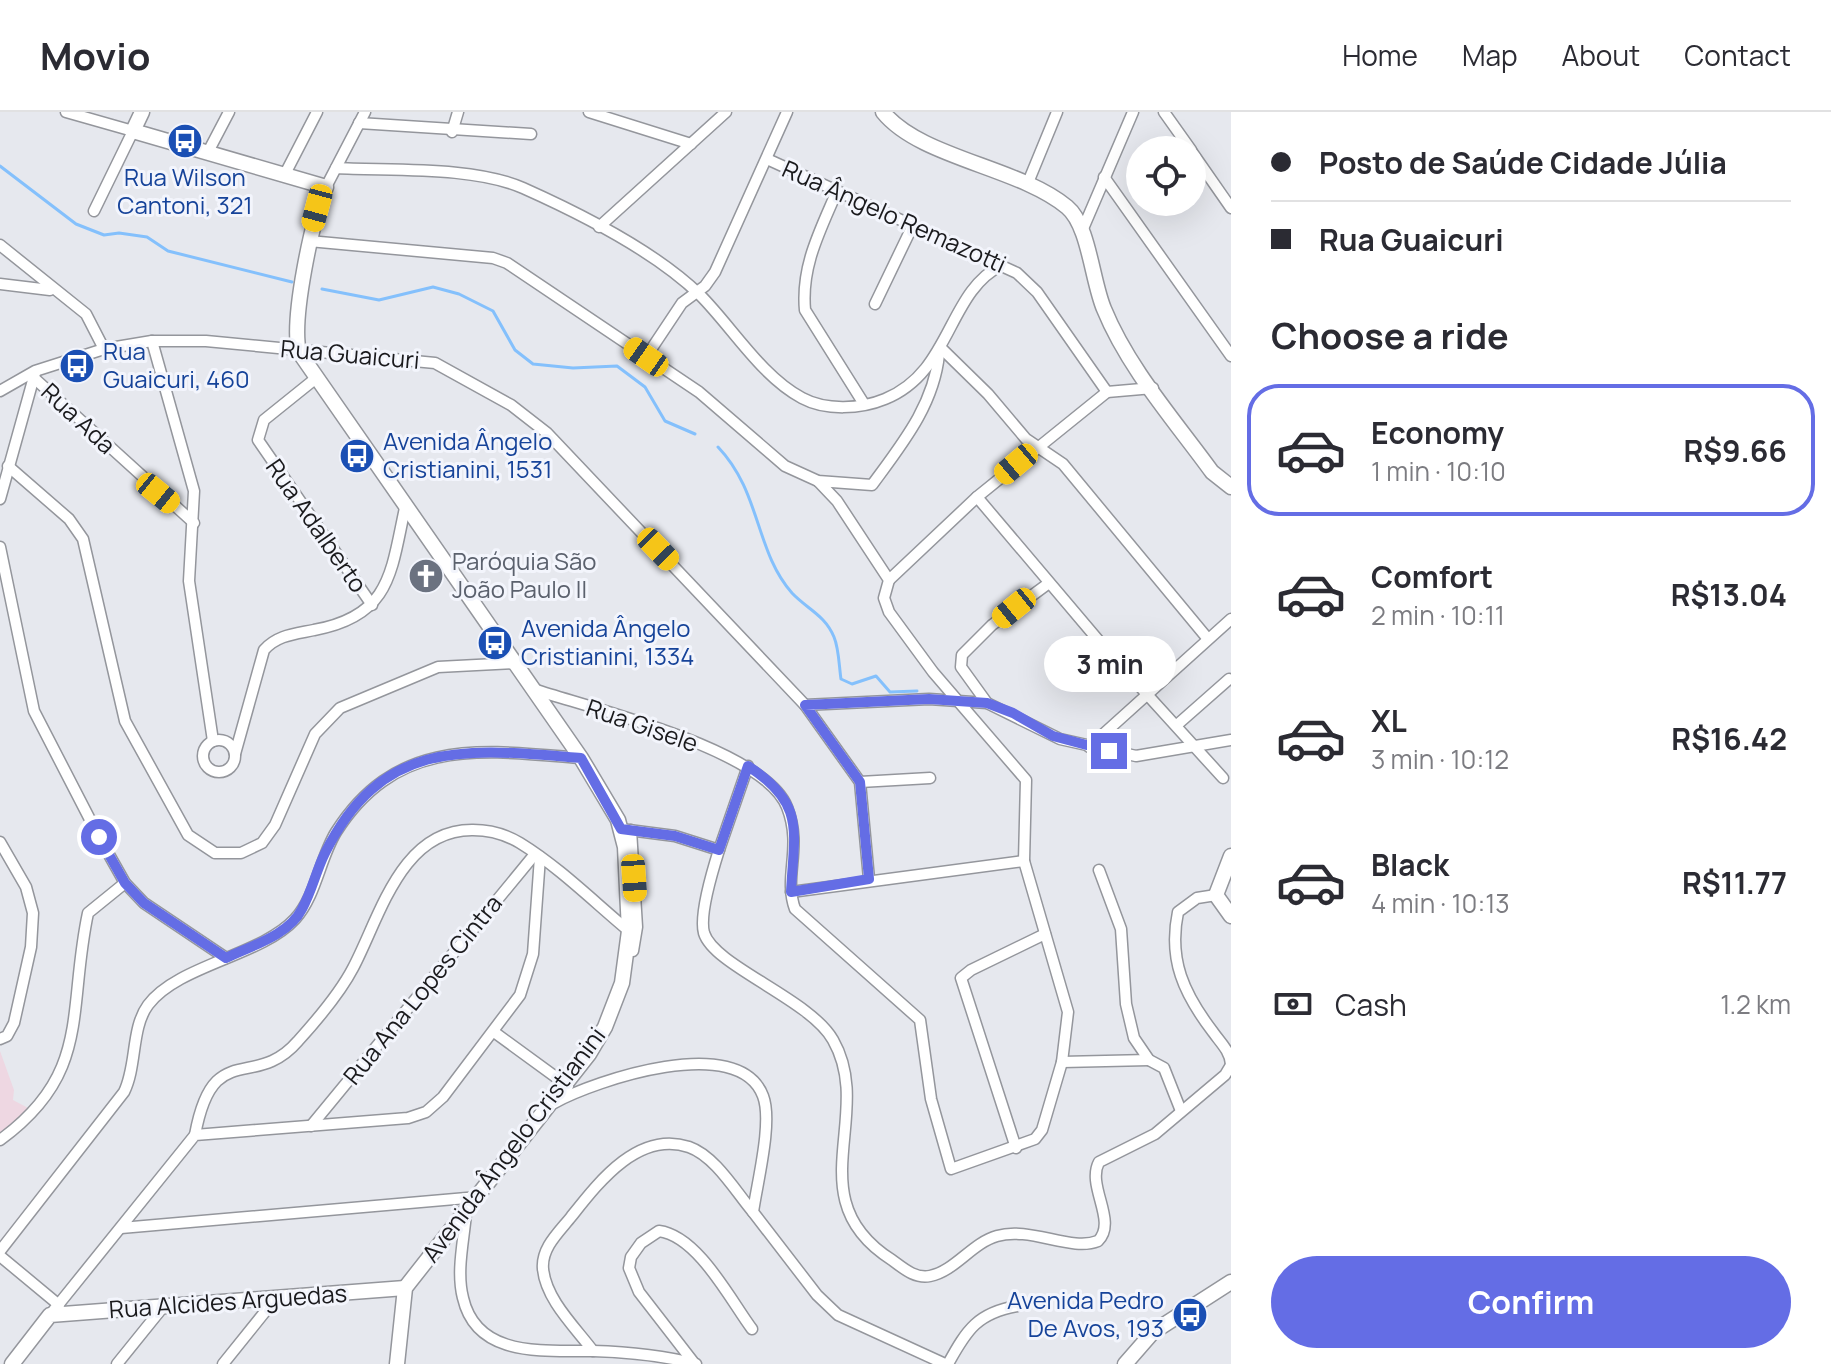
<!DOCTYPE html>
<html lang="en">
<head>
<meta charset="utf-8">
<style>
  :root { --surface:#fff; --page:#f7f7f7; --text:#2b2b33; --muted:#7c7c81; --line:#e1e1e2; --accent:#646de5 }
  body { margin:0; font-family:Manrope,sans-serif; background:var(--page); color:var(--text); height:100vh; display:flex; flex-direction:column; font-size:30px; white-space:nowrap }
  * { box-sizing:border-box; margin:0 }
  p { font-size:26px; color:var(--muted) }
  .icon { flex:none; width:44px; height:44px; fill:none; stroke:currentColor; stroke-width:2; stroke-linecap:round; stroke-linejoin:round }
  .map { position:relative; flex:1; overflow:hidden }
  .drawer { display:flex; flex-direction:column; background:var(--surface); width:600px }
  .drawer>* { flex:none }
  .guide { display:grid; align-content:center; height:176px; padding:0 40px; background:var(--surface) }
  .buttons { position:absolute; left:1126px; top:24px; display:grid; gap:16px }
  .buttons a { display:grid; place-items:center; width:80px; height:80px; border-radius:50%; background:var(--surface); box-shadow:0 8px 32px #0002; font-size:40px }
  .end { position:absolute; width:36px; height:36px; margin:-18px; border:10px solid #646de5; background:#fff; box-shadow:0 0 0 4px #fff }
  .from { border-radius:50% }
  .bubble { position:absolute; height:56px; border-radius:28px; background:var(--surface); box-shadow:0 8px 32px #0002; font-size:26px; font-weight:700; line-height:56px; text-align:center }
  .car { position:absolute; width:24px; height:48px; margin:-24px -12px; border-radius:10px; box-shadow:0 0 6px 2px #0007; background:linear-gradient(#f5c518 24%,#345 0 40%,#f5c518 0 76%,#345 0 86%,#f5c518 0) }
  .guide b { display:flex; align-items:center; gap:28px; height:76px; font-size:30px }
  .guide b+b { border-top:2px solid var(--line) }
  .guide i { width:20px; height:20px; background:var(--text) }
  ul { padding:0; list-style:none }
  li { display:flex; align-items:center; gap:24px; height:132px; margin:0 16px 12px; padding:0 24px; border:4px solid transparent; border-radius:32px }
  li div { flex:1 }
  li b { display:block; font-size:30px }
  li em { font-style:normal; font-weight:700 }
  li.on { border-color:var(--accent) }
  li>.icon { width:72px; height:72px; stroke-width:1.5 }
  h2 { padding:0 40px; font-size:36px; line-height:96px }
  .pay { display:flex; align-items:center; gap:20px; height:88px; padding:0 40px; font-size:30px }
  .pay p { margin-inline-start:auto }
  .primary-button { display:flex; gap:16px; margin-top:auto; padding:16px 40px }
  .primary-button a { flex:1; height:92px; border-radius:48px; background:var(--accent); color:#fff; font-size:32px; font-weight:700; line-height:92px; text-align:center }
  header { display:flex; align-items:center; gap:48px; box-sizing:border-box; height:112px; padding:0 40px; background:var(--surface); border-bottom:2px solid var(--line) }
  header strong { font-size:38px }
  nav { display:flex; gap:44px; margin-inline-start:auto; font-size:28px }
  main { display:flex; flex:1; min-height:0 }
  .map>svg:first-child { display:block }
  .education { fill:#eed7e2 }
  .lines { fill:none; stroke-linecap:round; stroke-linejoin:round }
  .stream { stroke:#84c0fc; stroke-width:3 }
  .street-casing { stroke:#94969c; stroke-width:13 }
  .secondary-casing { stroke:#94969c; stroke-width:17 }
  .street { stroke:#fff; stroke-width:10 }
  .secondary { stroke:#fff; stroke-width:14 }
  .route { stroke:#646de5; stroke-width:10 }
  .labels { text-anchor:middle; stroke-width:6; stroke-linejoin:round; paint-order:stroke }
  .transit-label { font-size:24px; fill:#164399; stroke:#f3f5fc; text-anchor:start }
  .street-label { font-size:24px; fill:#1a1a1d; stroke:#f3f5fc }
  .worship-label { font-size:24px; fill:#5b616d; stroke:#f3f5fc; text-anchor:start }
</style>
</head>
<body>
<header>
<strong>Movio</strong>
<nav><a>Home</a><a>Map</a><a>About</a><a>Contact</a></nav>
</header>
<main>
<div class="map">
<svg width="1231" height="1252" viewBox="0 0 1231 1252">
  <rect width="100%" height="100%" fill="#e6e8ee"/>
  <path class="education" d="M0,939L14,978L13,988L30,997L0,1025Z"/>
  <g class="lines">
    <g class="stream">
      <path d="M0,54L76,112L104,123L119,121L147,125L168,139L292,170"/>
      <path d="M322,177L379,188L433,175L459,182L493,199L515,238L533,252L573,256L617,254L645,275L665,309L695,322"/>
      <path d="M718,335C761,380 755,439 792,481C807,497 825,503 834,525C839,537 839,554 841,567L852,572L876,564L890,580L917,579"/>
    </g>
    <defs>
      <g id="street">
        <path d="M66,0L133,19L94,99"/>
        <path d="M589,0L691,32"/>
        <path d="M1164,0L1191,38"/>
        <path d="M359,11L531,22"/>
        <path d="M452,20L458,0"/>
        <path d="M208,40L229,0"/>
        <path d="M1192,40L1231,96"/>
        <path d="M767,47L1017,161L1037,180L1107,280L1153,276"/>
        <path d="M336,56C391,59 473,54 523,76C579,101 656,140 700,183C732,215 761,264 802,286C826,299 861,297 885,287C952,260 947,180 1002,153"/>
        <path d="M285,62L317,0"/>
        <path d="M1104,65L1231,244"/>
        <path d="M1027,73L1057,0"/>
        <path d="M326,75L365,0"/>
        <path d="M837,79C820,119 801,154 805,198L864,292"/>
        <path d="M599,115L726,0"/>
        <path d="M1082,119L1133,0"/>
        <path d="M309,129L493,146L507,151L699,280L785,354L818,369L872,373C902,332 934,293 939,242"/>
        <path d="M0,133L86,202L104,237"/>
        <path d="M0,172L50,178"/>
        <path d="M875,192L913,113"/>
        <path d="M152,229L194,379L189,469L213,629"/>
        <path d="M942,237L988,282L1026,327L1063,352L1208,527"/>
        <path d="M646,245L682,191L705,174L715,160L787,0"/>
        <path d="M34,266L194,411"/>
        <path d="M315,267L264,308L258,328L372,493"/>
        <path d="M0,279L35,259L104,237L152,229H206L435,251L511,293L547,321L805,593L929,587L987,591L1060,627L1136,644L1231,628"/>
        <path d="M8,354L69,407L83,427L125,609L188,723L215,741H241L262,731L275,713L315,622L340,596L438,555L516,551"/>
        <path d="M977,385L1104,535L1223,666"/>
        <path d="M0,387L35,261"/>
        <path d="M0,435L34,599L99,725L125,771L144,791L226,846"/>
        <path d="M889,468L977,385L1107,280"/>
        <path d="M536,578C594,597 765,638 787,695C803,736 783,764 795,797L920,908L931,987L951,1057L1035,1027L1042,1018L1062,950L1068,900L1024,749L1026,668L933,560L889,500L884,486L889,468L837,389L818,369"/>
        <path d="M987,591L961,555L962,543L992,513L1049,471"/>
        <path d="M805,593L860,670L869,767"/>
        <path d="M1178,612L1229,567"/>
        <circle cx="219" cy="644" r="16"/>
        <path d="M1089,635L1231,507"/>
        <path d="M235,642L264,538C277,523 295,522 314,518C391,504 391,460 405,396"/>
        <path d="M860,670L930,666"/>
        <path d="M621,717L675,724L719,738C713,757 699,803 704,821C714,854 810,887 833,928C876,1003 796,1087 892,1148C903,1156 915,1167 930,1164C955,1159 972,1131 997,1124C1030,1114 1071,1140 1098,1129C1118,1109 1086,1074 1099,1050L1155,1022L1225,963L1231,953"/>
        <path d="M631,718L637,815L633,839"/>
        <path d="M0,730L26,775L33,801L31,835L14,911L7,924L0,927"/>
        <path d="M719,738L748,654"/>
        <path d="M1099,758L1121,817L1126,892L1134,926L1149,948L1164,956L1181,999"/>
        <path d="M791,780L1024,749"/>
        <path d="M1216,783L1197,786L1178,800C1168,848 1184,882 1213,920C1220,930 1230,939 1231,952"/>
        <path d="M494,920L568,974"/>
        <path d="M1062,950L1149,948"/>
        <path d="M554,991C596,968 739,920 763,984C773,1010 757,1071 753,1100L817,1183L838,1203L945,1252"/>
        <path d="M311,1014L535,742"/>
        <path d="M195,1023C213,925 254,980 298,929C317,908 340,881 353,856C380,805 401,717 473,718C490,718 505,722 520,731C559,755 593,789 629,819"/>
        <path d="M0,1028C92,961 67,899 88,801L125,771"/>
        <path d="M1016,1036L961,866L971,858L1045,822"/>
        <path d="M466,1101C464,1128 456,1159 463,1186C477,1247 546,1238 593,1239C625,1240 665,1244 696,1252"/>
        <path d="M121,1116L478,1085"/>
        <path d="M0,1139L124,980C137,954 131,916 148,893C178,853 261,844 295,807C316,784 320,746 336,720C397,624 483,638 581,646"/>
        <path d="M0,1144L59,1193"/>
        <path d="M50,1203L195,1023L408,1006L426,1000L443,985L520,883L533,842L540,745"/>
        <path d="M593,1239C576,1216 546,1188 543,1157C541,1136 559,1120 571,1105C598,1071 638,1018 689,1035C715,1044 736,1080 753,1100"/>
        <path d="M694,1251L639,1180L629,1156L631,1145L641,1131L659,1119C698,1124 731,1189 752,1217"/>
        <path d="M117,1252L163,1195"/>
        <path d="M223,1252L276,1186"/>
        <path d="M948,1252C967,1217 978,1201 1017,1194"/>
      </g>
      <g id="secondary">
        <path d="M142,0L133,19L326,75C312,108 291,207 299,240L581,646L618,708L625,735L629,819L622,871L605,915L589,942L405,1176L397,1252"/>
        <path d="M883,0C920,46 1019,55 1067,95C1089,113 1092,169 1104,197C1128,256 1175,309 1212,360L1231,375"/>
        <path d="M1231,744L1216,783L1231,804"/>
        <path d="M12,1252L50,1203L405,1176"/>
        <path d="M1125,1252L1153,1220L1231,1170"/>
      </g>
    </defs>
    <use href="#street" class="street-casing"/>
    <use href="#secondary" class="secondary-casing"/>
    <use href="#street" class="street"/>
    <use href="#secondary" class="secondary"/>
  </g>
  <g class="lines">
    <path class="route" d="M99,725L125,771L144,791L226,846C251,834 289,823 302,797C312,779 316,759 325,741C383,624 469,637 581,646L621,717L675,724L719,738L748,654C806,692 794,719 791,780L869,767L860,670L805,593L929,587L987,591L1013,601L1053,624L1109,639"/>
  </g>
  <defs>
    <symbol id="bus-disc" viewBox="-11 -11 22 22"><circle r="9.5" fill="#1a4fb4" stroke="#f3f5fc"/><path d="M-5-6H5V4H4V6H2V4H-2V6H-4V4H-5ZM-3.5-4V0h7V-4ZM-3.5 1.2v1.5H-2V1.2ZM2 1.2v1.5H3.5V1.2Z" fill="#fff"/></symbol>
    <symbol id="church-disc" viewBox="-11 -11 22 22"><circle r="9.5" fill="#6b7280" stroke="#f3f5fc"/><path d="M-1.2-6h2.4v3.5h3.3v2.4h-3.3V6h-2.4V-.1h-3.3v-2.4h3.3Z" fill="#fff"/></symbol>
  </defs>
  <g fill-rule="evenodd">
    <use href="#bus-disc" x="165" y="9" width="40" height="40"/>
    <use href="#bus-disc" x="57" y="234" width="40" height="40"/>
    <use href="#bus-disc" x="337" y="324" width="40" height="40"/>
    <use href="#church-disc" x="406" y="444" width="40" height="40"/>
    <use href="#bus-disc" x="475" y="511" width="40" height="40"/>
    <use href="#bus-disc" x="1170" y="1183" width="40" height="40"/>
  </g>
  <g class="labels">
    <g class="transit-label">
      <text x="185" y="74" text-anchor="middle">Rua Wilson<tspan x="185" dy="28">Cantoni, 321</tspan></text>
      <text x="103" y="248">Rua<tspan x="103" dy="28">Guaicuri, 460</tspan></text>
      <text x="383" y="338">Avenida Ângelo<tspan x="383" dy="28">Cristianini, 1531</tspan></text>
      <text x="521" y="525">Avenida Ângelo<tspan x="521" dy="28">Cristianini, 1334</tspan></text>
      <text x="1164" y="1197" text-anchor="end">Avenida Pedro<tspan x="1164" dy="28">De Avos, 193</tspan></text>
    </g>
    <g class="street-label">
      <text transform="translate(894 105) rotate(24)" y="8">Rua Ângelo Remazotti</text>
      <text transform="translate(350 243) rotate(5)" y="8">Rua Guaicuri</text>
      <text transform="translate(78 307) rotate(43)" y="8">Rua Ada</text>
      <text transform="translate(316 414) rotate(55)" y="8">Rua Adalberto</text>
      <text transform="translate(642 614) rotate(19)" y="8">Rua Gisele</text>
      <text transform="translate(423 878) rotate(-51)" y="8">Rua Ana Lopes Cintra</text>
      <text transform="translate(514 1033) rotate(-53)" y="8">Avenida Ângelo Cristianini</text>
      <text transform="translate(228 1190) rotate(-4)" y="8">Rua Alcides Arguedas</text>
    </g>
    <g class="worship-label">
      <text x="452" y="458">Paróquia São<tspan x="452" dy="28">João Paulo II</tspan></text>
    </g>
  </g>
</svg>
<div class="buttons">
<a><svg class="icon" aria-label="locate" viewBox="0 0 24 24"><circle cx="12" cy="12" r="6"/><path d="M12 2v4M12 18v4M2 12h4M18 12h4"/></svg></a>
</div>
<i class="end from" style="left:99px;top:725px"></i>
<i class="end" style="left:1109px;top:639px"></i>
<div class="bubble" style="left:1044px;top:524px;width:132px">3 min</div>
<i class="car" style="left:317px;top:96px;rotate:195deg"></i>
<i class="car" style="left:646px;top:245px;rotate:305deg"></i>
<i class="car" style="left:1016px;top:352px;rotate:230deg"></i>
<i class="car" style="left:158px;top:381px;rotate:129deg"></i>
<i class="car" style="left:658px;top:437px;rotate:136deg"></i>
<i class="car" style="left:1014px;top:496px;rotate:231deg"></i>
<i class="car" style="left:634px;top:766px;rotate:176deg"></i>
</div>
<section class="drawer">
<div class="guide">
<b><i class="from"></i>Posto de Saúde Cidade Júlia</b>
<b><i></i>Rua Guaicuri</b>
</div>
<h2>Choose a ride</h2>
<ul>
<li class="on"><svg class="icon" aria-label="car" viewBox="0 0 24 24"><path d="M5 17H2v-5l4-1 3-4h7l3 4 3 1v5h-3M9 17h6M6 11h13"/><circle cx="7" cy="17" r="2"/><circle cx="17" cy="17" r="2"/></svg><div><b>Economy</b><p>1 min · 10:10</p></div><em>R$9.66</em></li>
<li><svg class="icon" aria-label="car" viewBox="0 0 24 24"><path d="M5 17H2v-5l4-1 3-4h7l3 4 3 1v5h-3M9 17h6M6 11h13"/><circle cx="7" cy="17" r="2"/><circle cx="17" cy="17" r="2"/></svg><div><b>Comfort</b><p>2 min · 10:11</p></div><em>R$13.04</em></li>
<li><svg class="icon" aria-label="car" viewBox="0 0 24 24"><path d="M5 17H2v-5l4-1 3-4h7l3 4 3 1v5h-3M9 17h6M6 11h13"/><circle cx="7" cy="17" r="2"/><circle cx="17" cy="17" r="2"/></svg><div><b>XL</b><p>3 min · 10:12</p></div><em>R$16.42</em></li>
<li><svg class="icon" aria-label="car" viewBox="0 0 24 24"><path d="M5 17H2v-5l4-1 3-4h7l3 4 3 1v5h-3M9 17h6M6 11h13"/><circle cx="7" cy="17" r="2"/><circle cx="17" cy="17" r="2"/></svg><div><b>Black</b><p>4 min · 10:13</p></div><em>R$11.77</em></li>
</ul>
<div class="pay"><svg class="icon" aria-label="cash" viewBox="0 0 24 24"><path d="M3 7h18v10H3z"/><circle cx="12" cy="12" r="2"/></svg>Cash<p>1.2 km</p></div>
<div class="primary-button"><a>Confirm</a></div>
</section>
</main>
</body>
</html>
